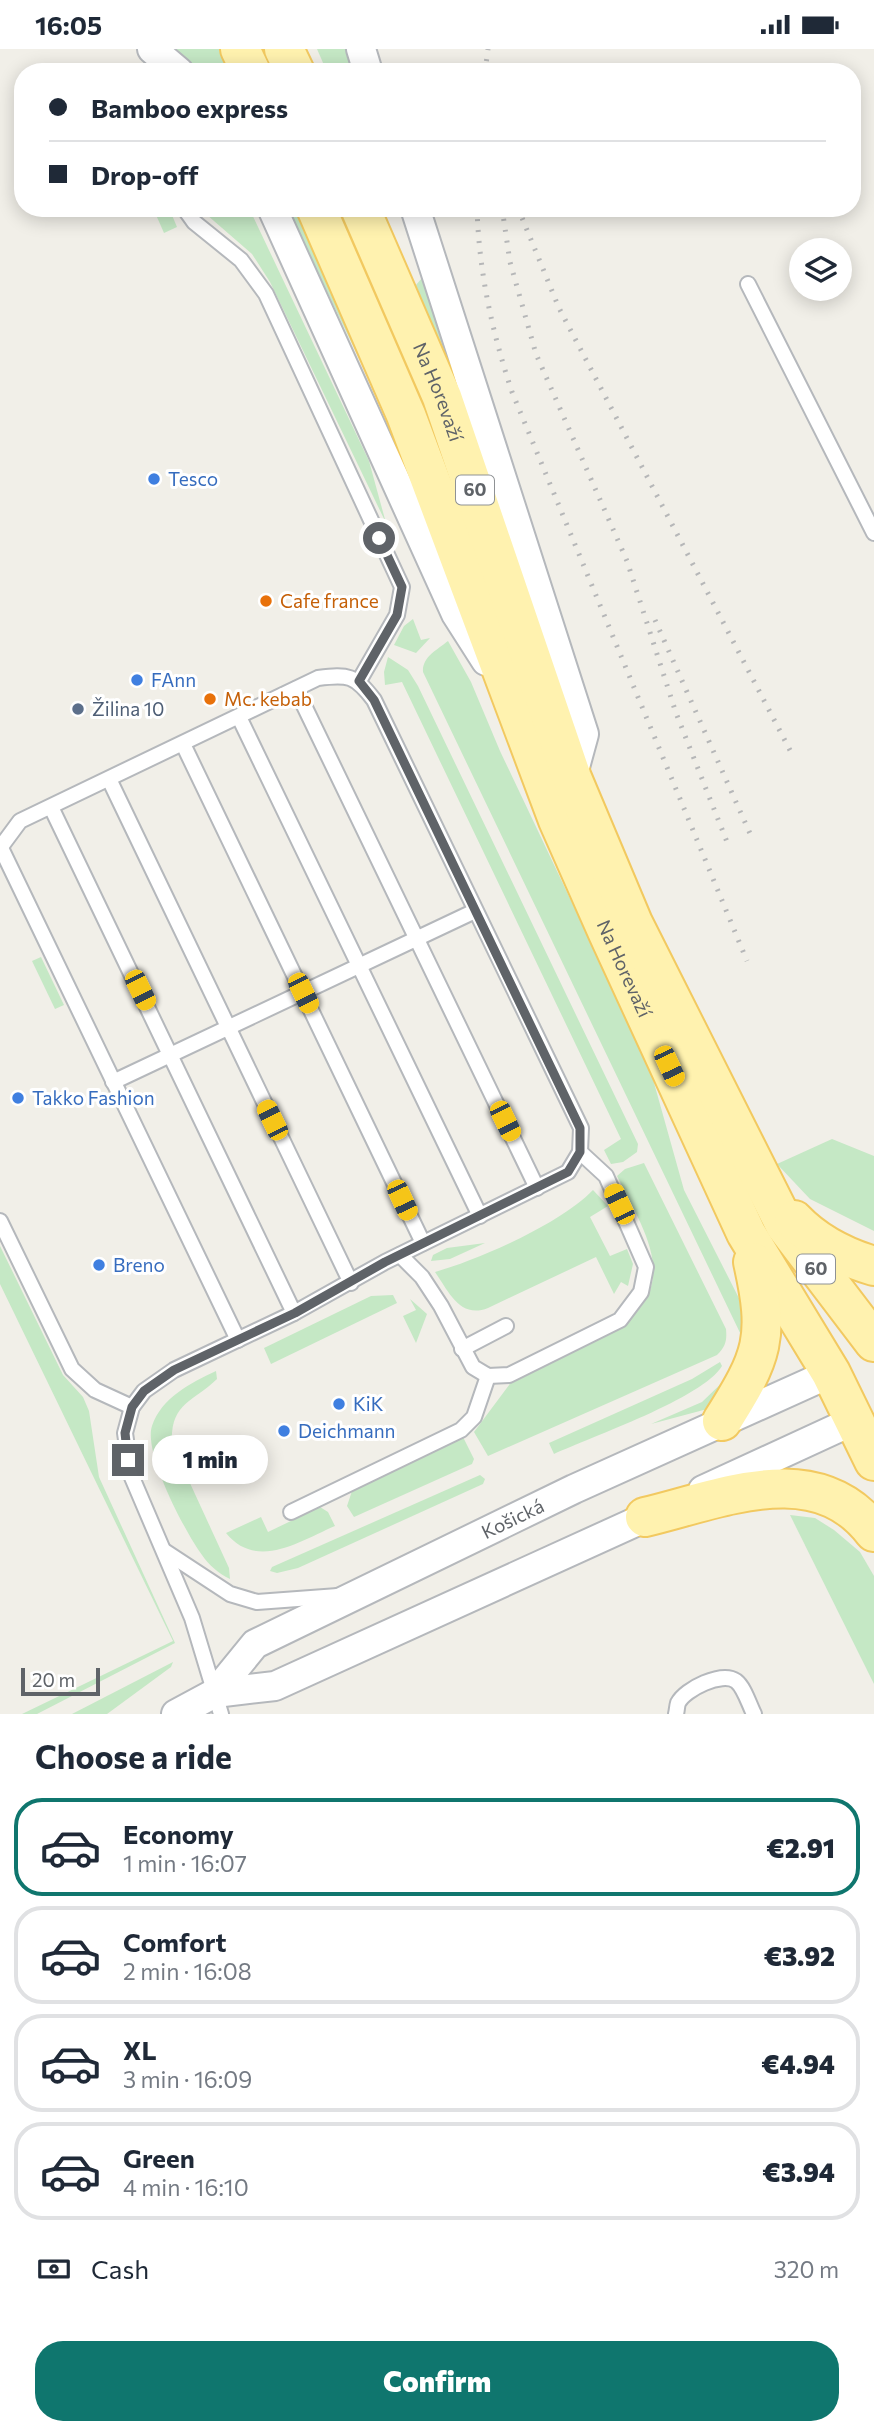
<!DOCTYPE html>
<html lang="en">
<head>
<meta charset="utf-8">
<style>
  :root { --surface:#fff; --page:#f2f2f3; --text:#1f2937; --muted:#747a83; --line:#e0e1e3; --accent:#0f766e }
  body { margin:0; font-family:Commissioner,sans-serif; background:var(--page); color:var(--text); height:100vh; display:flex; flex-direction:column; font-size:26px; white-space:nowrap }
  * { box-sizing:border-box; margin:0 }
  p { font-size:23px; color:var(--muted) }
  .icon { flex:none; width:38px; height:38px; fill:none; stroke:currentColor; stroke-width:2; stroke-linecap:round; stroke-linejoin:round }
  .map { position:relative; height:1665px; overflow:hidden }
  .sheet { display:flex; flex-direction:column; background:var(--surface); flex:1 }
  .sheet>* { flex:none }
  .top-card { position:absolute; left:14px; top:14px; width:847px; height:154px; border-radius:28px; box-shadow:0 4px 18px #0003; display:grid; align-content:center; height:154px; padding:0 35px; background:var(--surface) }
  .fabs { position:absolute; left:789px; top:189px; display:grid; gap:14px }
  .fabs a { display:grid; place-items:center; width:63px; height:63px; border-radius:50%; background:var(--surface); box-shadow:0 4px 18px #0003; font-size:35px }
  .scale { position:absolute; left:21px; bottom:18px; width:79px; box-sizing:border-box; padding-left:7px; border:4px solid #5f6368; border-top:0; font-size:19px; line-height:24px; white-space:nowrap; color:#5f6368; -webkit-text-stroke:5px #fff; paint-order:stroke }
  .end { position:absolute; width:32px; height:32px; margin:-16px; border:9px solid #5f6368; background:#fff; box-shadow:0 0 0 4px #fff }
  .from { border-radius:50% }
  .bubble { position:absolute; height:49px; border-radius:24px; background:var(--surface); box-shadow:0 4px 18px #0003; font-size:23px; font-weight:800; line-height:49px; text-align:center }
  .car { position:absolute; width:21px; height:42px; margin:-21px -10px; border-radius:9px; box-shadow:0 0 5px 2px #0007; background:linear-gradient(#f5c518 24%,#345 0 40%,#f5c518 0 76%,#345 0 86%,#f5c518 0) }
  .top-card b { display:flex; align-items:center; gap:24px; height:66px; font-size:26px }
  .top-card b+b { border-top:2px solid var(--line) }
  .top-card i { width:18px; height:18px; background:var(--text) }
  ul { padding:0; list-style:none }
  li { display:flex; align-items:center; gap:21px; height:98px; margin:0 14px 10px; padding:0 21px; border:4px solid var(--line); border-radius:28px }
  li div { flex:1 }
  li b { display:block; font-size:26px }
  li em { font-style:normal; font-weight:800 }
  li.selected { border-color:var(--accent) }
  li>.icon { width:63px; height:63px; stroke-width:1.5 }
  h2 { padding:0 35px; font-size:32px; line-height:84px }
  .pay { display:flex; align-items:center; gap:18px; height:77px; padding:0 35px; font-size:26px }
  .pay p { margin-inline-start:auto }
  .button { display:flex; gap:14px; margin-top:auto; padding:14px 35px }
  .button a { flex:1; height:80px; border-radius:28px; background:var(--accent); color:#fff; font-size:28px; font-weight:800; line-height:80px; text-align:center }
  .status { display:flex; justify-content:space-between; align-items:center; height:49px; padding:0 35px; background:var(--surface); direction:ltr }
  .status svg { height:19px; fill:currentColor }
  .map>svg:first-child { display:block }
  .green { fill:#c5e8c5 }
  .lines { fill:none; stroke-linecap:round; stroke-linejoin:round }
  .lane-casing { stroke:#b5b8bc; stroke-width:18 }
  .street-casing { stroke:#b5b8bc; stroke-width:32 }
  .primary-casing { stroke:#f2c960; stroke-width:42 }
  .lane { stroke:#fff; stroke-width:14 }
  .street { stroke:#fff; stroke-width:28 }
  .primary { stroke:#fff2af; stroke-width:38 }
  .rail { stroke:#b6b7b8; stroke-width:5; stroke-dasharray:2 9; stroke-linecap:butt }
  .route { stroke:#5f6368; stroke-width:9 }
  .shop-dot { fill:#3f7fe0; stroke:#fff; stroke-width:2.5 }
  .food-dot { fill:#e8710a; stroke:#fff; stroke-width:2.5 }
  .service-dot { fill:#5c6f8a; stroke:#fff; stroke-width:2.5 }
  .labels { text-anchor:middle; stroke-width:6; stroke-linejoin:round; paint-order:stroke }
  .shield { fill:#fff; stroke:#8f9295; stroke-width:2 }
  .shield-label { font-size:18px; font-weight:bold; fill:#5f6368 }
  .street-label { font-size:19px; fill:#5f6368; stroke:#fff }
  .shop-label { font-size:19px; fill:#366cbe; stroke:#fff; text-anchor:start }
  .food-label { font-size:19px; fill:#c56008; stroke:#fff; text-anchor:start }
  .service-label { font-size:19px; fill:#4e5e75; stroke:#fff; text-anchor:start }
</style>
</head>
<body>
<div class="status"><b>16:05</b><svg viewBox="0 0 49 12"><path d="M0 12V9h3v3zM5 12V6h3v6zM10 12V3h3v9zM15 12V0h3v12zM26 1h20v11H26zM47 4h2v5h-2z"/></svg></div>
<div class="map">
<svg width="874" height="1665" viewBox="0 0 874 1665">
  <rect width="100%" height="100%" fill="#f1efe8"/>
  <g class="green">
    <path d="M175,0H219L230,23H201Z"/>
    <path d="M317,0H350L358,23H327Z"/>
    <path d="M153,159H169L177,178L164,184Z"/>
    <path d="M199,159H249L369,412L386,474L270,233L252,205Z"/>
    <path d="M287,159H295L326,223L388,370Z"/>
    <path d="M422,229L429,235L471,374L416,236Z"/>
    <path d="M413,570L421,591L430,589L416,604L394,596L404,577Z"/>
    <path d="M448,592L471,633L500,702L649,1016L684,1141L748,1267L742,1288L423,623C422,608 437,601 448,592Z"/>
    <path d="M388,608L408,621L418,637L638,1095L637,1103L623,1113L611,1115L604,1101L621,1090L402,633L385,636L384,623Z"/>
    <path d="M41,908L64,956L55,960L32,912Z"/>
    <path d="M832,1090L874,1107V1182L810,1150L777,1115Z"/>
    <path d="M644,1114L726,1280C727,1291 726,1297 717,1306L488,1407L474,1383L512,1332L617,1280C683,1235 644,1182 617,1127L625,1120Z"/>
    <path d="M593,1141L608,1157L590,1168L610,1207L627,1200L633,1215L628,1237L621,1233L614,1245L596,1208L488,1259C460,1270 449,1243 435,1223C480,1210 560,1175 593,1141Z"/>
    <path d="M485,1194L450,1210L431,1212L433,1206L447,1199Z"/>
    <path d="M0,1197L63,1326L83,1348L89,1362L99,1428L175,1594L37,1665H22L173,1592L0,1235Z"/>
    <path d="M393,1246L397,1254L271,1315L264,1299L371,1247Z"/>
    <path d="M410,1250L427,1265L416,1294L403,1267L416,1261Z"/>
    <path d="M720,1313L722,1317C703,1349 591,1388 554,1405L549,1394L692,1330Z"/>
    <path d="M216,1322L217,1330C192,1354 170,1354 172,1395L229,1519L230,1530C218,1524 209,1516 202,1506C185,1483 143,1403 152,1377C162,1348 191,1334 216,1322Z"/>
    <path d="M729,1327L711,1359L651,1375L702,1353Z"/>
    <path d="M463,1388L474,1410L472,1415L354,1468L347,1457L352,1442L359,1436Z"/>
    <path d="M480,1426L485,1430L483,1435L298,1519L277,1524L270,1522L272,1518Z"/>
    <path d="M320,1458L328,1463L335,1477C300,1492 257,1522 226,1484L261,1468L268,1483Z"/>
    <path d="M790,1466L815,1469L834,1481L860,1503L874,1527V1635Z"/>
    <path d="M173,1613L171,1618L107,1665H72Z"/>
  </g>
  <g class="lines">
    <defs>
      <g id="lane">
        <path d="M184,159L194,173L241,211L266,245L402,538L397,566L359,632"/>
        <path d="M748,235L874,484"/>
        <path d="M296,640L537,1139"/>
        <path d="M239,668L480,1167"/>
        <path d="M183,695L423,1194"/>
        <path d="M109,730L351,1234"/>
        <path d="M51,758L294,1264"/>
        <path d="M0,799L20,772L318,629C348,625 355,626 374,651L581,1079L580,1103L568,1123L385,1213L294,1264L174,1321L144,1342L132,1358L125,1384L131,1426L192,1569L221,1665"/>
        <path d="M1,799L238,1291"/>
        <path d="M113,1033L475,862"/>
        <path d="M0,1172L72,1320L95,1341L132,1358"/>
        <path d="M400,1206L422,1228L441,1257L473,1318L488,1327L509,1326L620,1271L641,1243L646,1218L606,1127L580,1103"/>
        <path d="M462,1300L506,1277"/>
        <path d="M291,1463L461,1381L474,1368L488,1327"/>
        <path d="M166,1503L230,1545L257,1553L338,1547"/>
        <path d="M676,1665C677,1661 677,1657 678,1654C685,1640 722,1622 736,1632C744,1638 749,1655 754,1665"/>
      </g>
      <g id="street">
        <path d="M152,0L179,23"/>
        <path d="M361,0L368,23"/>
        <path d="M272,159L456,565L486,612"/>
        <path d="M415,159L584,685L572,729"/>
        <path d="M703,1441L855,1371"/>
        <path d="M215,1644L275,1637L664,1460"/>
        <path id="s1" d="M176,1665L215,1644L255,1595L574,1440L831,1324"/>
      </g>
      <g id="primary">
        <path d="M240,0L251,23"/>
        <path d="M284,0L295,23"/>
        <path id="s2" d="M316,159L406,366L558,771L608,884L746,1184L831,1324L874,1412"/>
        <path id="s3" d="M360,159L442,348L572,729L633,874L785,1176L874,1293"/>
        <path d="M794,1171C815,1193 844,1208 874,1217"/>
        <path d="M722,1372C763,1307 770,1289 753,1213"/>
        <path d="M645,1468C721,1450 816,1407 874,1483"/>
      </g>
    </defs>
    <use href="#lane" class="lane-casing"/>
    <use href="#street" class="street-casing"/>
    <use href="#primary" class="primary-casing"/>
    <use href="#lane" class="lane"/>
    <use href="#street" class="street"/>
    <use href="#primary" class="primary"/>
    <g class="rail">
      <path d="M485,23L488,0"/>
      <path d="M477,159C479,223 492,283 512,343L747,912"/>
      <path d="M502,159L510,213L536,305L627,512L676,664L729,798"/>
      <path d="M518,159L559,259L793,707"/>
      <path d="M655,571L752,789"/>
    </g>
  </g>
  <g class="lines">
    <path class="route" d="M128,1411L125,1384L132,1358L144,1342L174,1321L295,1264L385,1213L568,1123L580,1103V1079L374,651L359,632L397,566L402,538L379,489"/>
  </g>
  <g class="shop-dot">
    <circle cx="154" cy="430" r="7"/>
    <circle cx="137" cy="631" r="7"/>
    <circle cx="18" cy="1049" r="7"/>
    <circle cx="99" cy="1216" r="7"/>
    <circle cx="339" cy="1355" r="7"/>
    <circle cx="284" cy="1382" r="7"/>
  </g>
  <g class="food-dot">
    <circle cx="266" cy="552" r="7"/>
    <circle cx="210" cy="650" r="7"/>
  </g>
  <circle class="service-dot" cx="78" cy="660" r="7"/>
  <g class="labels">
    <g class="shield">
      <rect x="456" y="426.5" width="38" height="29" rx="5"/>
      <rect x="797" y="1205.5" width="38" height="29" rx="5"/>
    </g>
    <g class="shield-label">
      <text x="475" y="447">60</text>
      <text x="816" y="1226">60</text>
    </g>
    <g class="street-label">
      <text dy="7" stroke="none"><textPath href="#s3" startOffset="200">Na Horevaží</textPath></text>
      <text dy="7" stroke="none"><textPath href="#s2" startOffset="821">Na Horevaží</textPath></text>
      <text dy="7" stroke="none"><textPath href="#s1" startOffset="394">Košická</textPath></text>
    </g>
    <g class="shop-label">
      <text x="168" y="437">Tesco</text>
      <text x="151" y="638">FAnn</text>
      <text x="32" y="1056">Takko Fashion</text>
      <text x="113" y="1223">Breno</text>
      <text x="353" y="1362">KiK</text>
      <text x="298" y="1389">Deichmann</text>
    </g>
    <g class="food-label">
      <text x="280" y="559">Cafe france</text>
      <text x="224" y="657">Mc. kebab</text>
    </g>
    <g class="service-label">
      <text x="92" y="667">Žilina 10</text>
    </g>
  </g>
</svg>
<div class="fabs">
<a><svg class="icon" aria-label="layers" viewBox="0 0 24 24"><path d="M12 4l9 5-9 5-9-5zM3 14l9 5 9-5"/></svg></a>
</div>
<div class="scale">20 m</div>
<i class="end from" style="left:379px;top:489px"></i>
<i class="end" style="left:128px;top:1411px"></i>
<div class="bubble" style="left:152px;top:1386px;width:116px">1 min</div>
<i class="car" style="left:140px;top:941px;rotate:154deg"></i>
<i class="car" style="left:303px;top:944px;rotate:154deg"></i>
<i class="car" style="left:669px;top:1017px;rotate:155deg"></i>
<i class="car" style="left:272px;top:1071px;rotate:334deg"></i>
<i class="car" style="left:505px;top:1072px;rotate:154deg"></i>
<i class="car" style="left:402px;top:1151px;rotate:155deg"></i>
<i class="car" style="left:619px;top:1155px;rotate:335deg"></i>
<div class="top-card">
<b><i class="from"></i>Bamboo express</b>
<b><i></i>Drop-off</b>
</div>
</div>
<section class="sheet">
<h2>Choose a ride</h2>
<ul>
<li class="selected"><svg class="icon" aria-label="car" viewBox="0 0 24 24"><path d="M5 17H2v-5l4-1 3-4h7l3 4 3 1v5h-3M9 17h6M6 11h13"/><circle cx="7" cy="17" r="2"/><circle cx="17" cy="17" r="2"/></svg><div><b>Economy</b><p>1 min · 16:07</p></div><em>€2.91</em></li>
<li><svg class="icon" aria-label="car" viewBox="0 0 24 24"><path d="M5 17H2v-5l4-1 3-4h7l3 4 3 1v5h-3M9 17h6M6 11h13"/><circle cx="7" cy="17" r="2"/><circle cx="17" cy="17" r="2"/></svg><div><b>Comfort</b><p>2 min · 16:08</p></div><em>€3.92</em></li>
<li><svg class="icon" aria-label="car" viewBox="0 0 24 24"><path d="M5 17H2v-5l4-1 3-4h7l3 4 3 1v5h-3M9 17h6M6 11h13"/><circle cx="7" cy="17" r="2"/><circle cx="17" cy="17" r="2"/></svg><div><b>XL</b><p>3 min · 16:09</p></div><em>€4.94</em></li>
<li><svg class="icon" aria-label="car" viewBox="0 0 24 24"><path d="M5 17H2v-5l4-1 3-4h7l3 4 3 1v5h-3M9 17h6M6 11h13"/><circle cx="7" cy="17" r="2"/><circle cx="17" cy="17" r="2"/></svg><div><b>Green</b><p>4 min · 16:10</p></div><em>€3.94</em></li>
</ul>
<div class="pay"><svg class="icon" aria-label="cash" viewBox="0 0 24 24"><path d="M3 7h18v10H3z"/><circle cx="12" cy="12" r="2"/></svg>Cash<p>320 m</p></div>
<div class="button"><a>Confirm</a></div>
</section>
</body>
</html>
